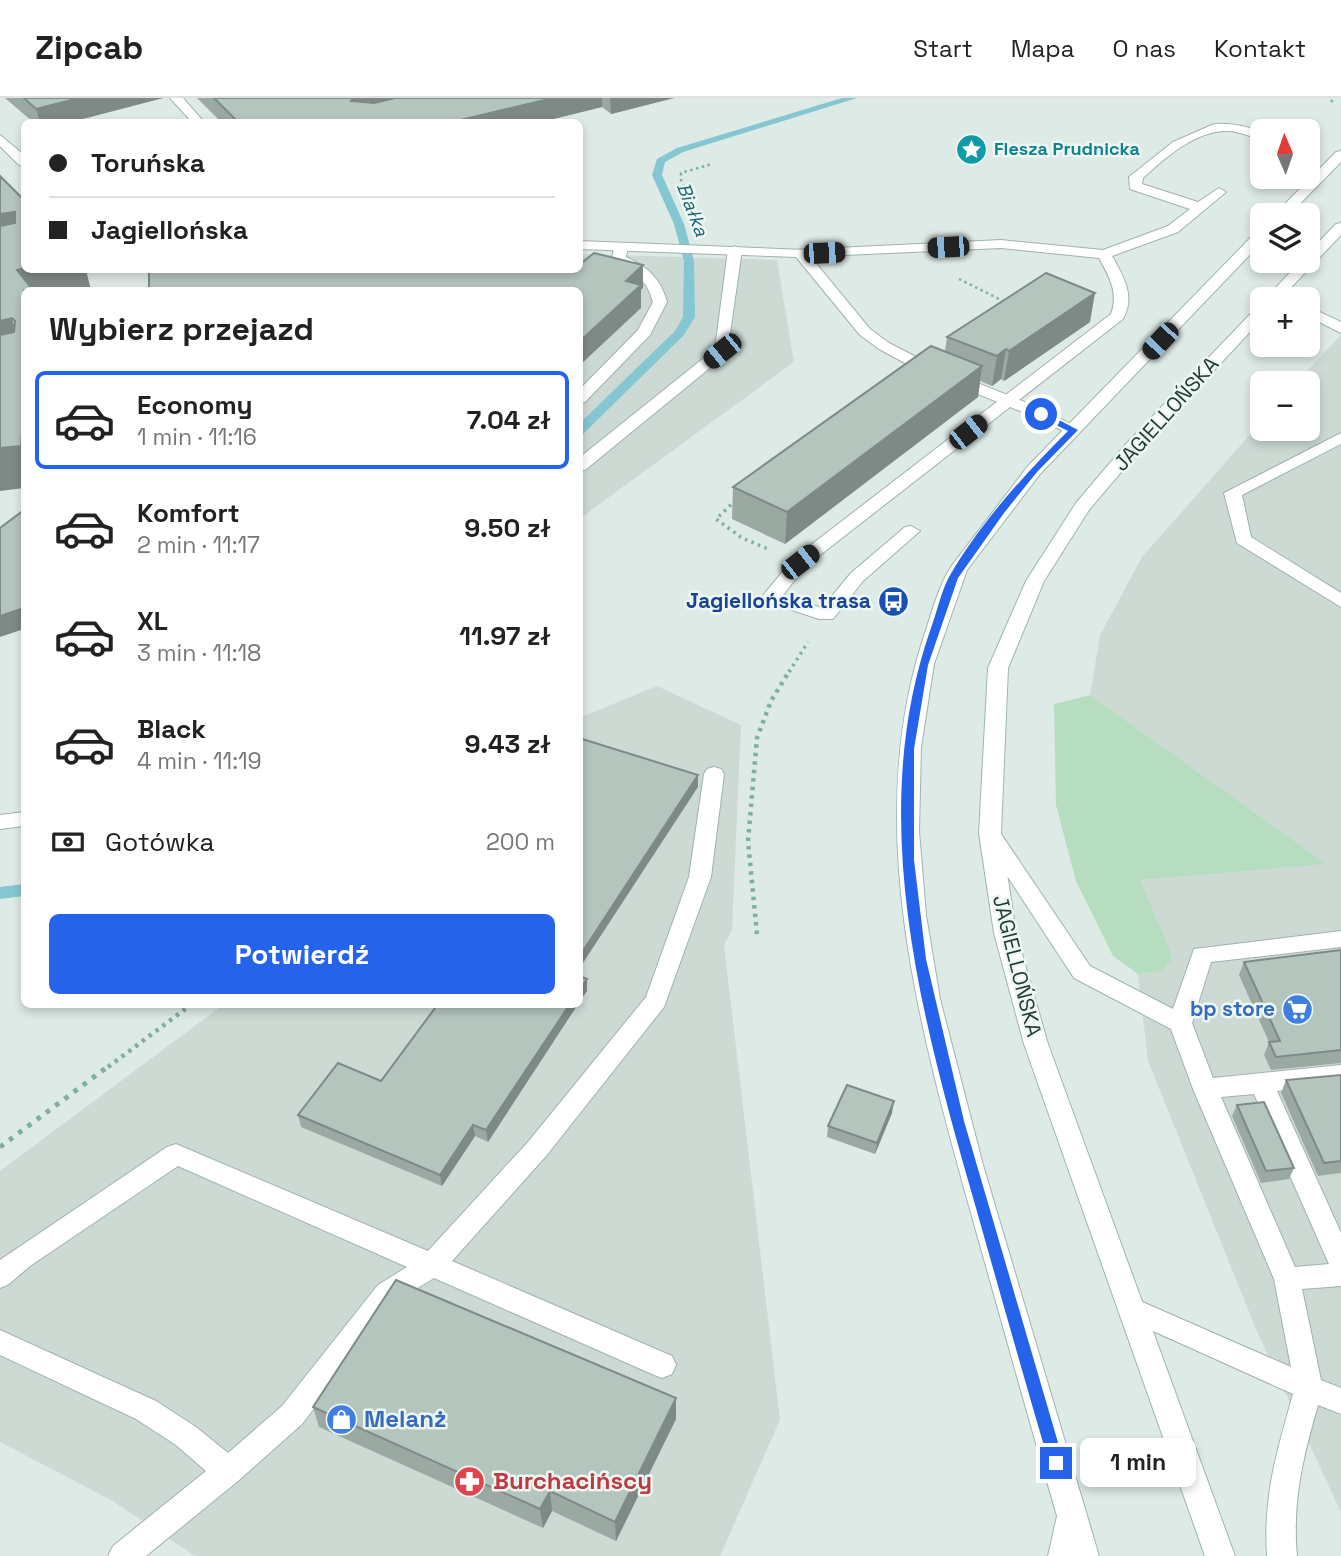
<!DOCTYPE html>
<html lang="pl">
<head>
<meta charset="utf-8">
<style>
  :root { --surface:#fff; --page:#f2f2f2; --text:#222; --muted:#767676; --line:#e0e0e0; --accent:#2563eb }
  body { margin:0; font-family:"Space Grotesk",sans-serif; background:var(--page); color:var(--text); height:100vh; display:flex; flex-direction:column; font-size:26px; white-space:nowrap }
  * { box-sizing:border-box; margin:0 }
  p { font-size:23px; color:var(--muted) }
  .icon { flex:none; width:38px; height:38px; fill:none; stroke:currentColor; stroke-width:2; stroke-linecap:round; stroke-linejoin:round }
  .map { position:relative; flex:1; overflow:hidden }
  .panel { position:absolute; left:21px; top:189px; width:562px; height:721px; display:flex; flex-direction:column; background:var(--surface); border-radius:10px; box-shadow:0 4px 10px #0003 }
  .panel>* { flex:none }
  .guide { position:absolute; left:21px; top:21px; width:562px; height:154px; border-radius:10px; box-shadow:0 4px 10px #0003; display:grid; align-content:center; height:154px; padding:0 28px; background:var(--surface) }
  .needle { width:46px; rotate:358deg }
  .buttons { position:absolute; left:1250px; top:21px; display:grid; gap:14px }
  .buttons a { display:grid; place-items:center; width:70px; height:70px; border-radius:10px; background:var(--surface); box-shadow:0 4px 10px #0003; font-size:35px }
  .end { position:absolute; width:32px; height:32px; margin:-16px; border:9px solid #2563eb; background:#fff; box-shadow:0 0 0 4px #fff }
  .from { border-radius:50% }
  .bubble { position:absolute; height:49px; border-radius:10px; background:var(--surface); box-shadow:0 4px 10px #0003; font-size:23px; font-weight:800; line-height:49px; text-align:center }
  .car { position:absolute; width:21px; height:42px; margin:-21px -10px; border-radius:9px; box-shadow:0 0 5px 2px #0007; background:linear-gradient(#222 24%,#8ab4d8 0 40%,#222 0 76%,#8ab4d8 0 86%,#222 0) }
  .guide b { display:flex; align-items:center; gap:24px; height:66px; font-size:26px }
  .guide b+b { border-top:2px solid var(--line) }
  .guide i { width:18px; height:18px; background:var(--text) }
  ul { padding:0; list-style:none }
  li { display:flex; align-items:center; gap:21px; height:98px; margin:0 14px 10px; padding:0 14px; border:4px solid transparent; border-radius:10px }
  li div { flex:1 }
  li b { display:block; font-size:26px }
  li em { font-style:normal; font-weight:800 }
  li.active { border-color:var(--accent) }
  li>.icon { width:63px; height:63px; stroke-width:1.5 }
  h2 { padding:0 28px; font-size:32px; line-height:84px }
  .pay { display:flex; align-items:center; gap:18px; height:77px; padding:0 28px; font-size:26px }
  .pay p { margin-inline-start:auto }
  .primary-button { display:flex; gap:14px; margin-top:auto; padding:14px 28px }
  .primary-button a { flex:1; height:80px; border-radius:10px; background:var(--accent); color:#fff; font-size:28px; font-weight:800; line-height:80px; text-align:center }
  header { display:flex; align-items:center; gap:42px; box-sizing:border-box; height:98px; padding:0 35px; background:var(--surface); border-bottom:2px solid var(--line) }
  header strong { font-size:33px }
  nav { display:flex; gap:38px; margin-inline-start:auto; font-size:24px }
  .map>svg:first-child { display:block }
  .built { fill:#cddad4 }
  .green { fill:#b6ddc0 }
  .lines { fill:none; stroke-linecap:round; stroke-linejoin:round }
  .stream { fill:#84c6d2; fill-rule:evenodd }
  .lane-casing { stroke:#a1b2ac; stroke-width:2 }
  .street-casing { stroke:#a1b2ac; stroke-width:2 }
  .secondary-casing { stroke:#9db7ad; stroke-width:2 }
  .path-far3 { stroke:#7eaf9f; stroke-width:2.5; stroke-dasharray:2.5 3.5; stroke-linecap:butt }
  .path-far2 { stroke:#7eaf9f; stroke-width:3.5; stroke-dasharray:2.5 4.5; stroke-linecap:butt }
  .path-far1 { stroke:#7eaf9f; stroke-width:4.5; stroke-dasharray:3.5 5; stroke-linecap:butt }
  .path { stroke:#7eaf9f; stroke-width:5; stroke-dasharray:4.5 7; stroke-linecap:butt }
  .lane { fill:#fff; fill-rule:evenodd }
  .street { fill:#fff; fill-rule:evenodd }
  .secondary { fill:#fff; fill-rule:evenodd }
  .wall { fill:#9ba9a3 }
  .shaded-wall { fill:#7e8a85 }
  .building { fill:#b4c5be; stroke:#7e8a85; stroke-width:2 }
  .route { fill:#2563eb }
  .labels { text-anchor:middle; stroke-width:5; stroke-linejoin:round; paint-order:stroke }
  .far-culture-label { font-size:18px; font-weight:bold; fill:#0d838f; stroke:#eff7f3; text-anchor:start }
  .far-water-label { font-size:19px; font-style:italic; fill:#186878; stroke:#eff7f3 }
  .street-label { font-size:21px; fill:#1f3b33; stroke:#eff7f3 }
  .transit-label { font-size:21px; font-weight:bold; fill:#164399; stroke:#eff7f3; text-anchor:end }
  .shop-label { font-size:21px; font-weight:bold; fill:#366cbe; stroke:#eff7f3; text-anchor:end }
  .near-shop-label { font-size:24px; font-weight:bold; fill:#366cbe; stroke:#eff7f3; text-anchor:start }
  .near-health-label { font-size:24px; font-weight:bold; fill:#be3a42; stroke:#eff7f3; text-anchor:start }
</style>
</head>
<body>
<header>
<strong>Zipcab</strong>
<nav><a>Start</a><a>Mapa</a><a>O nas</a><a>Kontakt</a></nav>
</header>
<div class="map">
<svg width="1341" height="1458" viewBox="0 0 1341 1458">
  <rect width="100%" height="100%" fill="#deeae5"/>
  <g class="built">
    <path d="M579,156L777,162L794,264L579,421V192H428L449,172H579Z"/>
    <path d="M1341,237V1414L1258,1236L1148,963L1138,876L1163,873L1173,860L1139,782L1324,766L1090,597L1100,537L1142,459L1262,323V331H1307V285H1296Z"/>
    <path d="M657,588L741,627L732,832L724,847L780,1322L720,1458H195L111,1402L0,1344V1073L223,907L579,906V620Z"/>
  </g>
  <path class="green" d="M1090,597L1326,766L1140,782L1173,860L1163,873L1138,876L1113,858L1076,783L1056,707L1054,606Z"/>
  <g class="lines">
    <g class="stream">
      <path d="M842,0H857L683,54L665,64L662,77L684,126L694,163L695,219L684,237L583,336L579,337V326L675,233L683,219L684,163L674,126L652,77L657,61L677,50Z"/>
      <path d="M24,786V798L0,801V789Z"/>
    </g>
    <defs>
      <g id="lane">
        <path d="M170,0H183L204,24H192Z"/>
        <path d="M1214,26C1231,25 1246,28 1262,34V42C1251,39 1241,34 1229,33C1197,31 1165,60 1143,80L1142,86L1198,104L1219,90L1226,94L1178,134L1112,158C1123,178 1136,198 1123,221L806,468L783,497L822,510L851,475L905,429L911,428L920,433L863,483L833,521H819L765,503L762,499L765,495L794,460L1111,216C1119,195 1109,178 1099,160L1001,150L800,159L795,158V152L1001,142L1103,152L1168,128L1190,111L1130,91L1129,79L1173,44Z"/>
        <path d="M621,145L628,149L626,159C648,169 661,181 667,204L650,237L585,304L579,306V292L638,232L653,204C645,174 630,178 612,161L614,149Z"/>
        <path d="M735,148L742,152L727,256L585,372L579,373V360L715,251L728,152Z"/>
        <path d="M1307,208L1341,224V235L1307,218Z"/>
        <path d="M1341,335V346L1242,397L1251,439L1341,495V509L1237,445L1224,395Z"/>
        <path d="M714,669L721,671L724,676L711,779L664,909L546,1058L452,1163L672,1258L676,1267L672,1276L662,1280L652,1276L434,1180L396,1203L302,1326L238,1383L146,1458H108L113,1448L206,1373L176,1347L136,1321L0,1257V1232L156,1303L196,1329L228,1355L282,1308L378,1187L407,1169L178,1068L30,1168L9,1186L0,1190V1162L167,1049L176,1046L428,1153L528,1044L646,899L689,779L704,676L707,671Z"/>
        <path d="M24,714V728L0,731V717Z"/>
        <path d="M990,728L997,730L1090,868L1173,911L1194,851L1341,833V849L1211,864L1192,925L1213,980L1341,967V987L1277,993L1341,1135V1188L1302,1191L1321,1282L1341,1290V1316L1318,1307C1303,1359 1292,1403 1297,1458H1267C1263,1398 1277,1353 1293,1296L1122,1219L1118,1211L1122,1203L1131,1199L1291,1269L1274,1181L1193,991L1171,931L1074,880L979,735L983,730ZM1254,996L1328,1164L1329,1166L1295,1169L1221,999Z"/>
      </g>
      <g id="street">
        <path d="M0,37L24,57V68L19,67L0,48Z"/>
        <path d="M579,143L805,152L870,231L889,245L928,265L1047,313L1081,332L1079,335H1067L1035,319L916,271L879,251L860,237L796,159L579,151Z"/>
      </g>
      <g id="secondary">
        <path d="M1341,53V64L1289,117H1274L1336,54Z"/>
        <path d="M1341,125V137L1280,201H1265L1301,163H1307V156L1336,126Z"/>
        <path d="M1262,132V144L1040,376L967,472L934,566L921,649L919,733L926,817L940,901L983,1067L1099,1458H1048L1057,1418C1029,1323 1003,1228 976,1133C923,942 859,730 925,535C933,511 939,486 953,466L1028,368L1257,133Z"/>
        <path d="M1262,208V221L1138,354L1089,412L1044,483L1008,570L1001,735L1016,835L1048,946L1235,1458H1205L1024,946L994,835L979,735L988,570L1026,483L1076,405L1126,346L1257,209Z"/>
      </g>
    </defs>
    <use href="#lane" class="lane-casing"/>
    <use href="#street" class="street-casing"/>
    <use href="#secondary" class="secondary-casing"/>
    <g class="path-far3">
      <path d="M1331,4L1334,0"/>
      <path d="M702,120L681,82V75L712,66"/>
      <path d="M959,181L1007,205"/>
    </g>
    <g class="path-far2">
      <path d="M736,402L716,421L742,440L768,451"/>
      <path d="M789,574L808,544"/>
    </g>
    <g class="path-far1">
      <path d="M757,836L748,743L757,640L771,603L790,572"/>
      <path d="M108,969L192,906"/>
    </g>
    <path class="path" d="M0,1049L110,967"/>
    <use href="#lane" class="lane"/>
    <use href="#street" class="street"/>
    <use href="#secondary" class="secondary"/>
  </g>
  <g class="wall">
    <path d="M5,0H163L71,24H33Z"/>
    <path d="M197,0H674L611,16L602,9L541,24H221Z"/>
    <path d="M1090,224L1004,283L1001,281L992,288L980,283L978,299L785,446L732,421L733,389L945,253L947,239Z"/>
    <path d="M1341,852V965L1271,972L1264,957L1269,944L1239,877L1244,864Z"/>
    <path d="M438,906H578L488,1044L475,1038L442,1088L301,1029L298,1017L381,983Z"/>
    <path d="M1341,977V1075L1318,1078L1281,995L1286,982Z"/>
    <path d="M1237,1007L1294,1070L1289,1081L1261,1085L1232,1018Z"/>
    <path d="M892,1015L875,1056L827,1039L828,1028Z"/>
    <path d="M676,1300V1321L616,1443L552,1413L543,1430L319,1329L313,1309Z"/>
  </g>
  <g class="shaded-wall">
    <path d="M79,0H163L71,24H40L36,11Z"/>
    <path d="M353,0H435L357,18L351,3Z"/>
    <path d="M553,0H602V9L541,24H452Z"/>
    <path d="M610,0H674L611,16Z"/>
    <path d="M15,114L24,148L0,157V116Z"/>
    <path d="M643,167V190L641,192V210L579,268V244L626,183Z"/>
    <path d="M24,170V172H86L91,192H24L17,172Z"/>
    <path d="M1095,195L1090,224L1004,283L1009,253Z"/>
    <path d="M12,220L24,260L0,266V223Z"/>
    <path d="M1006,251L1001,281L992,288L997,258Z"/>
    <path d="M982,268L978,299L785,446L787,414Z"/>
    <path d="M24,304V390L0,393V350Z"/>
    <path d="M24,510V531L0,539V518Z"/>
    <path d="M698,677V689L579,871V859Z"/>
    <path d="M587,881V893L579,905V892Z"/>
    <path d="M570,906H578L488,1044L486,1032Z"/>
    <path d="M894,1003L892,1015L875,1056L877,1045Z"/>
    <path d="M473,1027L475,1038L442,1088L440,1077Z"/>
    <path d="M676,1300V1321L616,1443L615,1424Z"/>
    <path d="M550,1393L552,1413L543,1430L540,1411Z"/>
  </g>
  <g class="building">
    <path d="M24,0H79L36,11Z"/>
    <path d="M214,0H353L351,3L374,5L395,0H553L452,24H238Z"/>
    <path d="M0,78L24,102V170L17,172L33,192H24V304L21,348L0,350V237L14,234L15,223L12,220L0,223V128L15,125V114L0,116Z"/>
    <path d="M594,155L643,167L626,183L641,187L579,244V192H149V172H579V167Z"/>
    <path d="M1046,175L1095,195L1009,253L1006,251L997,258L947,239Z"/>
    <path d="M931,248L982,268L787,414L733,389Z"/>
    <path d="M24,412V510L0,518V430Z"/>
    <path d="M579,640L698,677L579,859Z"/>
    <path d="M1341,852V952L1276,959L1269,944L1280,943L1244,864Z"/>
    <path d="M579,878L587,881L579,892Z"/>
    <path d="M438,906H570L486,1032L473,1027L440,1077L298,1017L338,965L381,983Z"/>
    <path d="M1341,977V1063L1324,1065L1286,982Z"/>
    <path d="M847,987L894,1003L877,1045L828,1028Z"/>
    <path d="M1264,1004L1294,1070L1266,1073L1237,1007Z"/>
    <path d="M396,1182L676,1300L615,1424L550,1393L540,1411L313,1309Z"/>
  </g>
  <path class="route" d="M1038,314H1044L1078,332L1037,374L1004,415L958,480L928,567L914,651V762L926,861L964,1023L1064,1365L1062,1371L1056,1373L1051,1371L1049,1365C1024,1280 1000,1195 976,1110C923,925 864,720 931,530C937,514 941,494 949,479C980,425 1024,377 1068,333L1038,318Z"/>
  <defs>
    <symbol id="sight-disc" viewBox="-11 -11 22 22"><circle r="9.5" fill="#0f9aa8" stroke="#eff7f3"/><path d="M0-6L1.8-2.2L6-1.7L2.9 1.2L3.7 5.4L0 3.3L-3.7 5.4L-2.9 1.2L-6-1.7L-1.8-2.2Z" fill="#fff"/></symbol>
    <symbol id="bus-disc" viewBox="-11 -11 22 22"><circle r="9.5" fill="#1a4fb4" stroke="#eff7f3"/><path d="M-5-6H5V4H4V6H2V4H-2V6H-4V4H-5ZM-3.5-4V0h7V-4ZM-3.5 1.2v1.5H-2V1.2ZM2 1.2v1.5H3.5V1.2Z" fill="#fff"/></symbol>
    <symbol id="supermarket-disc" viewBox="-11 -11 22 22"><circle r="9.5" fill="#3f7fe0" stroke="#eff7f3"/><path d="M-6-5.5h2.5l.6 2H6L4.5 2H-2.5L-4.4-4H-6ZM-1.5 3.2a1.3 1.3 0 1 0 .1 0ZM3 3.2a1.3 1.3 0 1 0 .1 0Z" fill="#fff"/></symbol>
    <symbol id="shop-disc" viewBox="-11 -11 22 22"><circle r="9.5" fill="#3f7fe0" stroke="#eff7f3"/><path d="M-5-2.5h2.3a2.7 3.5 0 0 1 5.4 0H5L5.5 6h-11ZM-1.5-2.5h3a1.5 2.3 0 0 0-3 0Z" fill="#fff"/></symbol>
    <symbol id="pharmacy-disc" viewBox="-11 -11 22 22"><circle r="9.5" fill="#e0444e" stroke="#eff7f3"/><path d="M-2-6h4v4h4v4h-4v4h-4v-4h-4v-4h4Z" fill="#fff"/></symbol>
  </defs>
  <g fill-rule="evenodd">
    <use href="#sight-disc" x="954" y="34" width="35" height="35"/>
    <use href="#bus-disc" x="876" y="486" width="35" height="35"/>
    <use href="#supermarket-disc" x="1280" y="894" width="35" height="35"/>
    <use href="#shop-disc" x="324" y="1304" width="35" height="35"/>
    <use href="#pharmacy-disc" x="452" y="1366" width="35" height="35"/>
  </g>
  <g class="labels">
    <g class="far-culture-label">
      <text x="994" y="57">Flesza Prudnicka</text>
    </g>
    <g class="far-water-label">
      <text transform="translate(693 111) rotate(69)" y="7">Białka</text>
    </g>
    <g class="street-label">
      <text transform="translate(1166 316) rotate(-48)" y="7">JAGIELLOŃSKA</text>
      <text transform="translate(1017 868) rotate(76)" y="7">JAGIELLOŃSKA</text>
    </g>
    <g class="transit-label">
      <text x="871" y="510">Jagiellońska trasa</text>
    </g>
    <g class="shop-label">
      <text x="1275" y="918">bp store</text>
    </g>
    <g class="near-shop-label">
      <text x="364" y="1329">Melanż</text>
    </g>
    <g class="near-health-label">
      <text x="493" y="1391">Burchacińscy</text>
    </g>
  </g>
</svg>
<div class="buttons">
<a><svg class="needle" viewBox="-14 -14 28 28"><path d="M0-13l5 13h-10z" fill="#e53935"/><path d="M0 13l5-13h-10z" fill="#767676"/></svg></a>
<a><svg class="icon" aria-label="layers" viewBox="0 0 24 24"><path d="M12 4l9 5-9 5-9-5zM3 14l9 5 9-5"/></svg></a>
<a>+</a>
<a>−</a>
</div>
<i class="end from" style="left:1041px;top:316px"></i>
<i class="end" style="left:1056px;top:1365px"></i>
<div class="bubble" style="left:1080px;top:1340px;width:116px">1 min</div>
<i class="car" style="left:948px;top:149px;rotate:267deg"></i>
<i class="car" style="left:824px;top:155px;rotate:88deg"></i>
<i class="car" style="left:1160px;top:243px;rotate:223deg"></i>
<i class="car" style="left:722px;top:253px;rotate:231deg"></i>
<i class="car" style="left:968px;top:334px;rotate:52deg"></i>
<i class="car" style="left:800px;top:464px;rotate:52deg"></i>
<div class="guide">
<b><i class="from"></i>Toruńska</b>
<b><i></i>Jagiellońska</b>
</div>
<section class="panel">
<h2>Wybierz przejazd</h2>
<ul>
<li class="active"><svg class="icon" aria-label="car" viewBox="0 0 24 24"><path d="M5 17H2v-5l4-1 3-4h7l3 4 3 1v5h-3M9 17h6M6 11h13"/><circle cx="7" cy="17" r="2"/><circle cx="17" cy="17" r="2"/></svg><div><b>Economy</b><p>1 min · 11:16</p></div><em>7.04 zł</em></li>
<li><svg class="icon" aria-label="car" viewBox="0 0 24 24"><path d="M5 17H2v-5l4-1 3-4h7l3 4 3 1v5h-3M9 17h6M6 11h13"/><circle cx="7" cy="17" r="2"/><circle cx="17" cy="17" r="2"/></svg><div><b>Komfort</b><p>2 min · 11:17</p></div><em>9.50 zł</em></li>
<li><svg class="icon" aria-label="car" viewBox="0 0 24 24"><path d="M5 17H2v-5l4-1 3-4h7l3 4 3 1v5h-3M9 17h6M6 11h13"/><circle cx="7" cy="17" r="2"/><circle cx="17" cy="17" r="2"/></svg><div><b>XL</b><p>3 min · 11:18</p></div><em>11.97 zł</em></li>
<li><svg class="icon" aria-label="car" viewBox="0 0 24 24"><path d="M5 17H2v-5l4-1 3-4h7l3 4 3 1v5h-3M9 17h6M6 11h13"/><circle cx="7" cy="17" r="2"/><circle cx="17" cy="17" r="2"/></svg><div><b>Black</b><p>4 min · 11:19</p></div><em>9.43 zł</em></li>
</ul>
<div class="pay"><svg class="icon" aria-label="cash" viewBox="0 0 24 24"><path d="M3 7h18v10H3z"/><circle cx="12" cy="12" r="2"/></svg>Gotówka<p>200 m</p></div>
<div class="primary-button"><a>Potwierdź</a></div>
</section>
</div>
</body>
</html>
